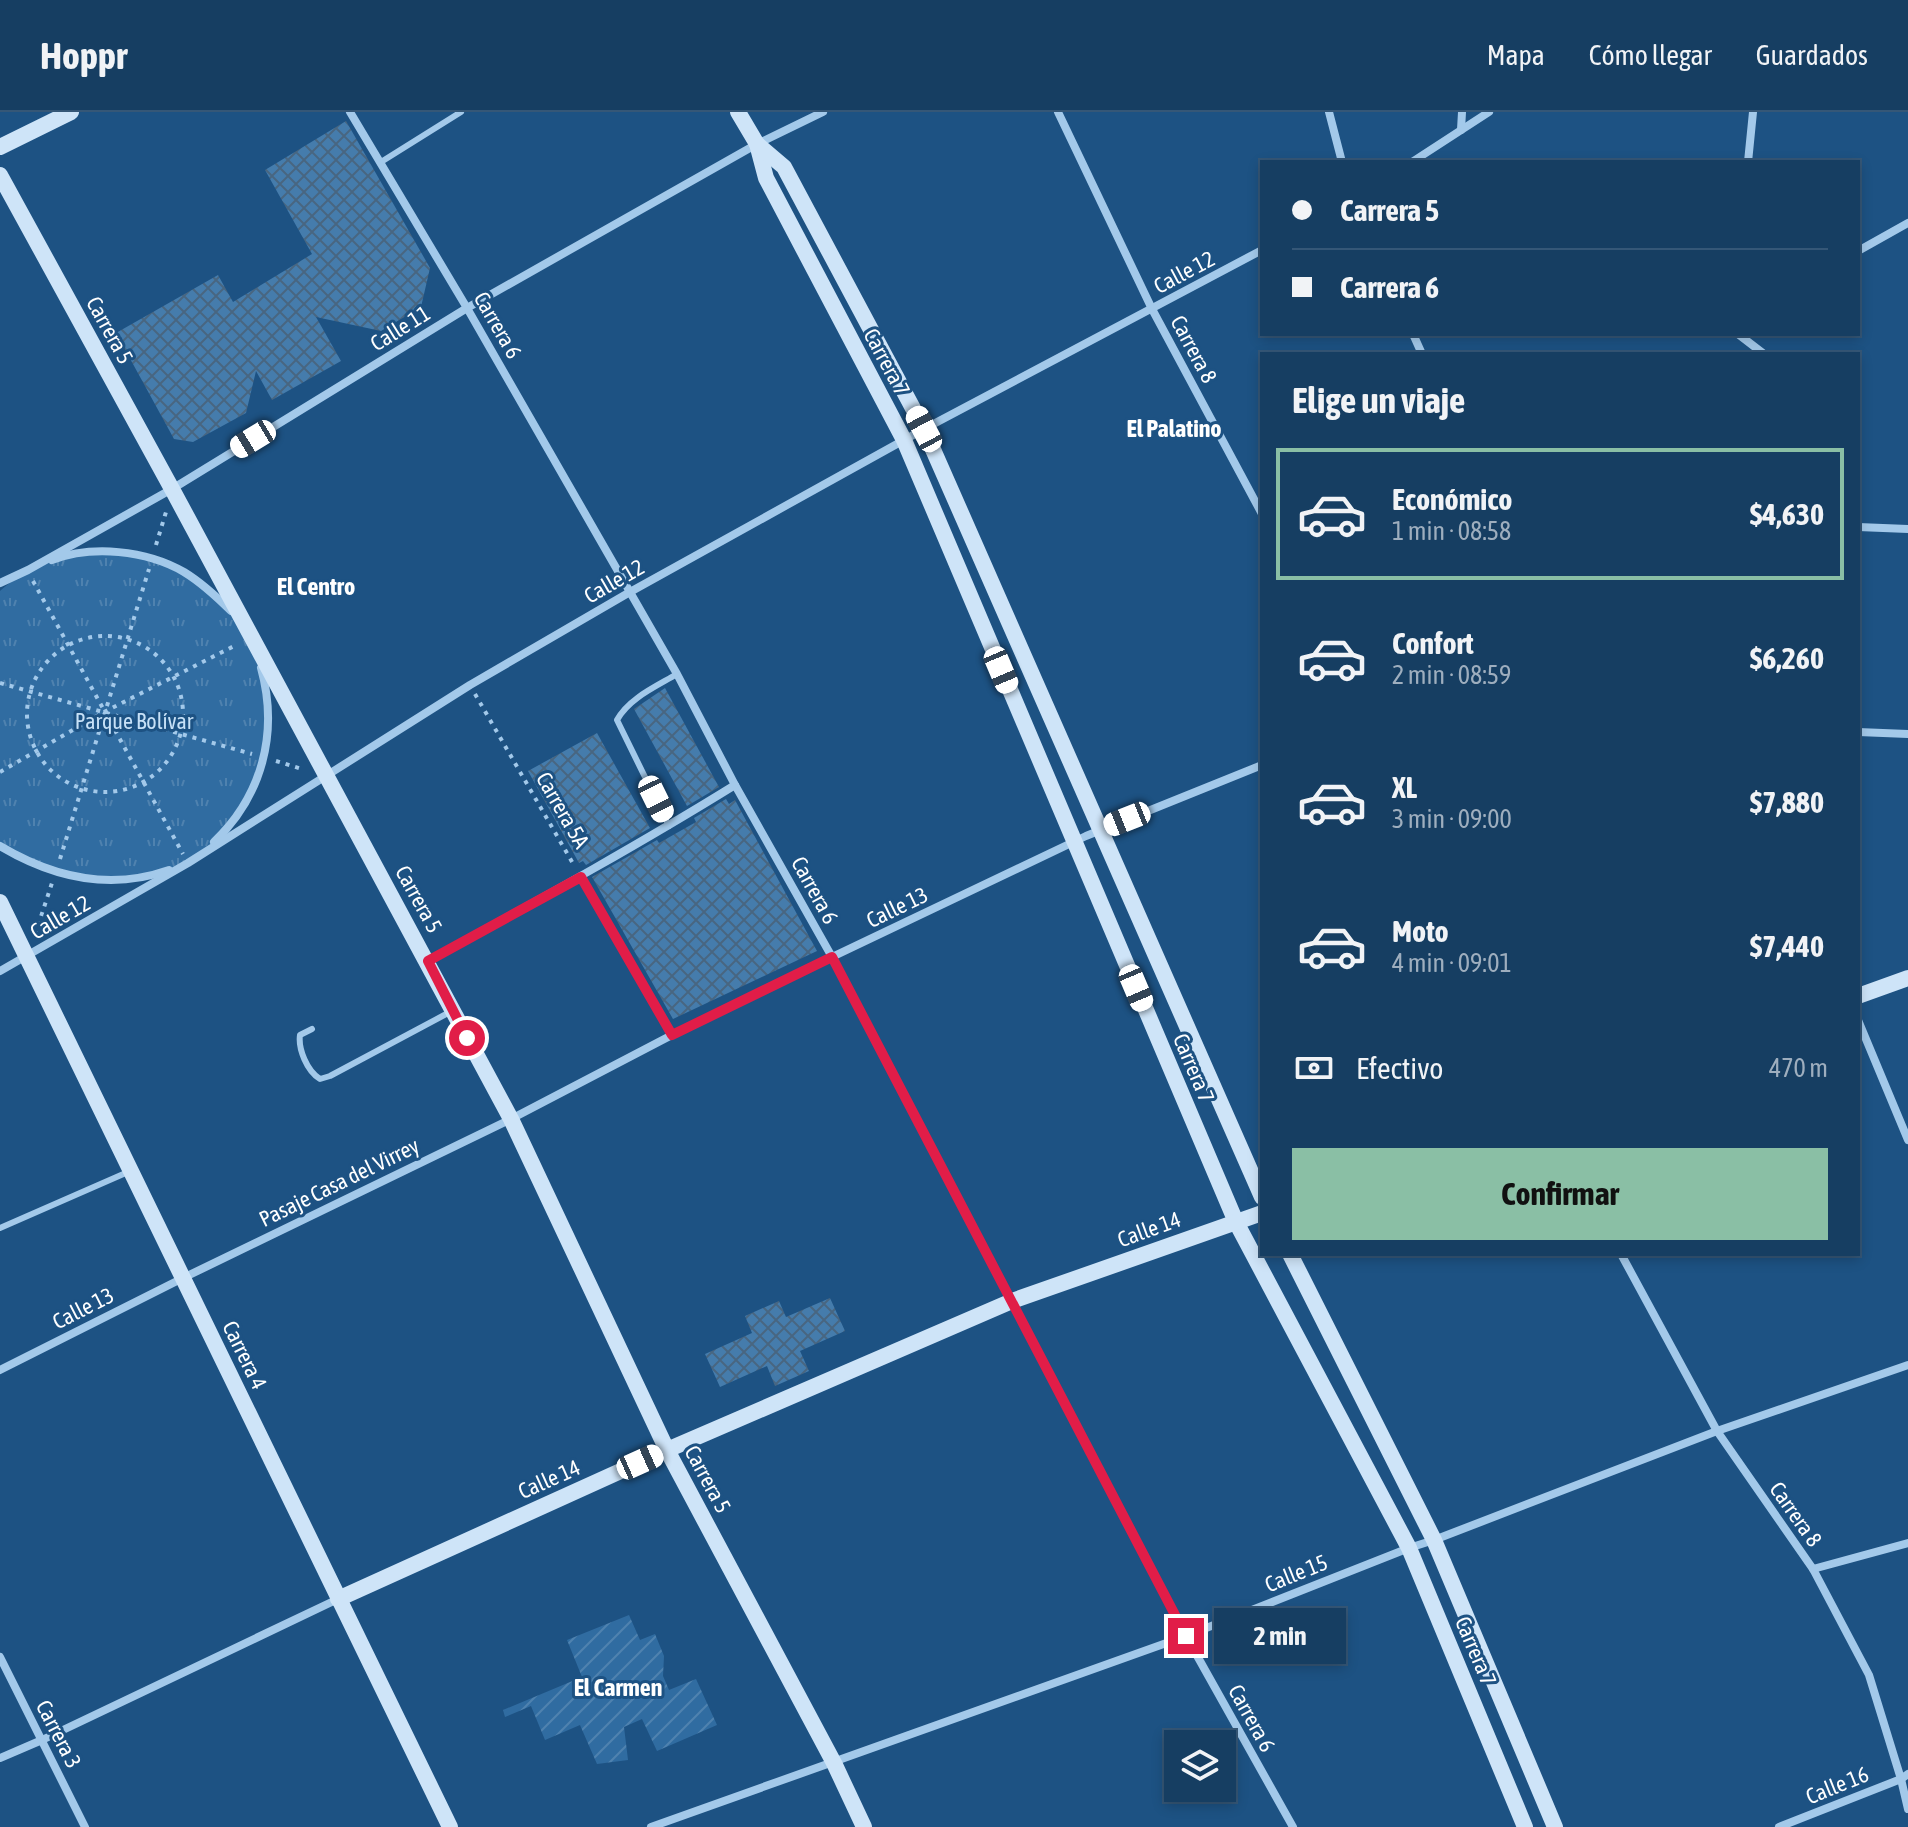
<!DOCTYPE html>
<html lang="es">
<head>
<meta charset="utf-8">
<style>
  :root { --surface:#163e62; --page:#23496b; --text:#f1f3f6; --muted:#9eaebe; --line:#355777; --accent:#8abfa5 }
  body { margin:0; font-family:"Asap Condensed",sans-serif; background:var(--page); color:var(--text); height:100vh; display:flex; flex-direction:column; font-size:30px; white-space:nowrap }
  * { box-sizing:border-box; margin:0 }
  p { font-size:26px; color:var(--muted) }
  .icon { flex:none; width:44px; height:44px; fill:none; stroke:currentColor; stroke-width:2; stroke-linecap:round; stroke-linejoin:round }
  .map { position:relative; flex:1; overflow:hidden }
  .details { position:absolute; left:1260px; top:240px; width:600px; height:904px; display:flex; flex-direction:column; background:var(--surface); border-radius:0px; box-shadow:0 4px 12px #0003,0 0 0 2px var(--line) }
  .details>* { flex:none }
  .hud { position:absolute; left:1260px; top:48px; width:600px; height:176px; border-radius:0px; box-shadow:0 4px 12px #0003,0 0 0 2px var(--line); display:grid; align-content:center; height:176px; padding:0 32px; background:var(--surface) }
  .buttons { position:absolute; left:1164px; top:1618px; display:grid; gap:16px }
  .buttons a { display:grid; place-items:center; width:72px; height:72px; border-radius:0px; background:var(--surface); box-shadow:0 4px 12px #0003,0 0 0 2px var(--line); font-size:40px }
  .end { position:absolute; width:36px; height:36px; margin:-18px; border:10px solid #e11d48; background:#fff; box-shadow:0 0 0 4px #fff }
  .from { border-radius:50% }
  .bubble { position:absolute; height:56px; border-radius:0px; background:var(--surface); box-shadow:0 4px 12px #0003,0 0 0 2px var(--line); font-size:26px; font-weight:700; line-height:56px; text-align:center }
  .car { position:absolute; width:24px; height:48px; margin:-24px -12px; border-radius:10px; box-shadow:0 0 6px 2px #0007; background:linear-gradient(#fff 24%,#345 0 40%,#fff 0 76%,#345 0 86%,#fff 0) }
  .hud b { display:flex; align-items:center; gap:28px; height:76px; font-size:30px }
  .hud b+b { border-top:2px solid var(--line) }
  .hud i { width:20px; height:20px; background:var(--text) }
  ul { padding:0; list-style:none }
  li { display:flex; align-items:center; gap:24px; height:132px; margin:0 16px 12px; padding:0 16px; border:4px solid transparent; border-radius:0px }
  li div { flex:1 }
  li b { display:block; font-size:30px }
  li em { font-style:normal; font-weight:700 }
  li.active { border-color:var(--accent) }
  li>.icon { width:72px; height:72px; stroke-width:1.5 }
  h2 { padding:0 32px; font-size:36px; line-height:96px }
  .pay { display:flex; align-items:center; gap:20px; height:88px; padding:0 32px; font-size:30px }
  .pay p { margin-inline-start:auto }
  .action { display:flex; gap:16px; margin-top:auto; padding:16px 32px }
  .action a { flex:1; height:92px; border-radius:0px; background:var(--accent); color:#111; font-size:32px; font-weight:700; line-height:92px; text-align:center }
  header { display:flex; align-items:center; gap:48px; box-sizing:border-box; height:112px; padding:0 40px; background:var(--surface); border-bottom:2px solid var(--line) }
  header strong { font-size:38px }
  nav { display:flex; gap:44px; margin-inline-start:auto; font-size:28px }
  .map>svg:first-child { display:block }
  .grass { fill:url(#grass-tufts) }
  .garden { fill:url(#garden-furrows) }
  .building { fill:url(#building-cross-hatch) }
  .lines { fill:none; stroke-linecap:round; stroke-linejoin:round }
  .path { stroke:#a3c9ea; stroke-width:4; stroke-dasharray:4 6; stroke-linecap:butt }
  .lane { stroke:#a3c9ea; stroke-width:6 }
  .street { stroke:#a3c9ea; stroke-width:8 }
  .secondary { stroke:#cee4f8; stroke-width:16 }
  .route { stroke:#e11d48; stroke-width:10 }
  .labels { text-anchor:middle; stroke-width:6; stroke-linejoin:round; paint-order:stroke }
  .street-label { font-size:22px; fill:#fff; stroke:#1d5283 }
  .park-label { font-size:22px; fill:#c7e1f7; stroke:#1d5283 }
  .neighbourhood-label { font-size:24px; font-weight:bold; fill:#fff; stroke:#1d5283 }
</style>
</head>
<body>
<header>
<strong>Hoppr</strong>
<nav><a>Mapa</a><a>Cómo llegar</a><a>Guardados</a></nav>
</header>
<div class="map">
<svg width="1908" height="1715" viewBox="0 0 1908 1715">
  <defs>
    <pattern id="grass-tufts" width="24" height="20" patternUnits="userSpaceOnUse" patternTransform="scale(2)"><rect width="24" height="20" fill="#306ca1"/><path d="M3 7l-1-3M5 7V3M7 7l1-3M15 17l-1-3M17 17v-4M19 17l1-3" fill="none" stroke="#4f82af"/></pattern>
    <pattern id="garden-furrows" width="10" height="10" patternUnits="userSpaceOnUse" patternTransform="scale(2)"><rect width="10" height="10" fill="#306ca1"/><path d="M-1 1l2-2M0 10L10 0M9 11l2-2" fill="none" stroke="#4f82af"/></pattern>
    <pattern id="building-cross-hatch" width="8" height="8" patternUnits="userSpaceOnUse" patternTransform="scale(2)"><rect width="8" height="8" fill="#457cac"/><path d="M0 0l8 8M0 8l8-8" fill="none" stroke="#486681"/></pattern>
  </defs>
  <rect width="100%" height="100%" fill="#1d5283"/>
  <path class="grass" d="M89,440L152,447L208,476L252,524L269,596L256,671L209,735L188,751L156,762L123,767L55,761L0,734V479C26,455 55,447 89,440Z"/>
  <path class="garden" d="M629,1503L640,1528L655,1522L664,1544L663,1564L669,1578L696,1567L717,1613L657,1639L642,1607L624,1615L628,1648L597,1652L580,1613L545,1628L531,1594L505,1605L503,1598L582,1565L567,1528Z"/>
  <g class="building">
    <path d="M346,9L430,156L421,195L381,219L316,205L341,249L272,288L256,259L246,301L193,330L174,327L116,221L218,163L233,190L312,142L265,58Z"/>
    <path d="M665,576L719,675L687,694L634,597Z"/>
    <path d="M597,621L650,716L586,753L583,749L579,751L528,659Z"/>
    <path d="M726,687L729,692L735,688L817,839L673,907L592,765L657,728L659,731L696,710L694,706Z"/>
    <path d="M830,1186L845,1219L800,1239L809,1259L775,1274L767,1254L720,1275L705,1242L752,1221L745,1204L779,1189L786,1205Z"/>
  </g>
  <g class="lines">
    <g class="path">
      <path d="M156,433L166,400"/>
      <path d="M33,469L183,742"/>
      <circle cx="105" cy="602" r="78"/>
      <path d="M0,571L252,642"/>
      <path d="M475,582L575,755"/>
      <path d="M276,649L302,657"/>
      <path d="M0,660L104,600L236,533"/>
      <path d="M60,747L149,457"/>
      <path d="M35,823L52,771"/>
    </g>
    <g class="lane">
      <path d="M381,50L461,0"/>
      <path d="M669,714L617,608C629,586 657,574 677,562"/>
      <path d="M312,917L300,923C298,937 307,959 320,967L330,964L450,900"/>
      <path d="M0,1116L128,1060"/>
    </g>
    <g class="street">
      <path d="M350,0L467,196L677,562L735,673L832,845L1186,1524L1293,1715"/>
      <path d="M1058,0L1152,197L1262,402"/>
      <path d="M1329,0L1342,50"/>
      <path d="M1461,18L1462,0"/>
      <path d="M1412,50L1489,0"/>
      <path d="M1748,50L1753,0"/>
      <path d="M1858,139L1908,111"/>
      <path d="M1413,222L1422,242"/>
      <path d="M1738,222L1764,242"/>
      <path d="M1858,415L1908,417"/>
      <path d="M52,448C92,433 146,438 184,460C202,471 217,485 231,499"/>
      <path d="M0,471L28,458L172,377L467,196L757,32L823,0"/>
      <path d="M1858,620L1908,622"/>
      <path d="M214,730C262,684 279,621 261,556"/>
      <path d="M0,734C52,765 109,779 169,758"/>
      <path d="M581,765L672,923"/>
      <path d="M428,849C531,792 635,735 735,673"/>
      <path d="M0,859L188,751L470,573L630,480L924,317L1262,138"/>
      <path d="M1858,908L1908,1028"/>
      <path d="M1621,1142L1717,1319L1813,1457L1869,1563L1901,1667L1908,1697"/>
      <path d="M0,1258L183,1166L511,1007L672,923L832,845L1086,724L1262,653"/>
      <path d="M1813,1457L1908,1431"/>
      <path d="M0,1545L85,1715"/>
      <path d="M0,1646L42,1628L338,1487"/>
      <path d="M651,1715L1186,1524L1409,1436L1434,1428L1717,1319L1908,1253"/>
      <path d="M1779,1715L1901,1667L1908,1662"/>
    </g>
    <g class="secondary">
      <path d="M738,0L757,32L766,66L904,328L1236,1110L1409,1436L1525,1715"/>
      <path d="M757,32L784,55L924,317L1262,1085"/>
      <path d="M0,35L71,0"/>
      <path d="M0,63L172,377L511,1007L667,1338L834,1651L864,1715"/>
      <path d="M0,790L450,1715"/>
      <path d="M1858,884L1908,866"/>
      <path d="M1290,1142L1434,1428L1555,1715"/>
      <path d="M338,1487L667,1338L1012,1189L1262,1101"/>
    </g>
  </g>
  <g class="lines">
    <path class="route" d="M467,926L428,849L581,765L672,923L832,845L1186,1524"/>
  </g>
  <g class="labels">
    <g class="street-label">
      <text transform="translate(1184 160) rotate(-28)" y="8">Calle 12</text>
      <text transform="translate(498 213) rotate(60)" y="8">Carrera 6</text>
      <text transform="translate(400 216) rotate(-32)" y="8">Calle 11</text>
      <text transform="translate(110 218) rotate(61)" y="8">Carrera 5</text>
      <text transform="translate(1194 237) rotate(62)" y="8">Carrera 8</text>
      <text transform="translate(887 250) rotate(62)" y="8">Carrera 7</text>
      <text transform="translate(614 469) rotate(-30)" y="8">Calle 12</text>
      <text transform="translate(563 698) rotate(60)" y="8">Carrera 5A</text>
      <text transform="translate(815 778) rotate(61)" y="8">Carrera 6</text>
      <text transform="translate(419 787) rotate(61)" y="8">Carrera 5</text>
      <text transform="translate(897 795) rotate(-26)" y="8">Calle 13</text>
      <text transform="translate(60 805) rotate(-30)" y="8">Calle 12</text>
      <text transform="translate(1194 956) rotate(67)" y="8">Carrera 7</text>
      <text transform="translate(339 1070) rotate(-26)" y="8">Pasaje Casa del Virrey</text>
      <text transform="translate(1149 1117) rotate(-20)" y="8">Calle 14</text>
      <text transform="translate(83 1196) rotate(-27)" y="8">Calle 13</text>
      <text transform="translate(245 1243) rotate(64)" y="8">Carrera 4</text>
      <text transform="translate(549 1367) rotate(-24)" y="8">Calle 14</text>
      <text transform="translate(708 1367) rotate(62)" y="8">Carrera 5</text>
      <text transform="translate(1796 1402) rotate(55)" y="8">Carrera 8</text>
      <text transform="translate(1296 1461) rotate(-22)" y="8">Calle 15</text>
      <text transform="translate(1476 1539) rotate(67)" y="8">Carrera 7</text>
      <text transform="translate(1252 1606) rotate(61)" y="8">Carrera 6</text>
      <text transform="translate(59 1622) rotate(63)" y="8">Carrera 3</text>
      <text transform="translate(1837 1673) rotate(-22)" y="8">Calle 16</text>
    </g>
    <g class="park-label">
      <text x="134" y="617">Parque Bolívar</text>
    </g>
    <g class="neighbourhood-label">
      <text x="1174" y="325">El Palatino</text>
      <text x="316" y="483">El Centro</text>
      <text x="618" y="1584">El Carmen</text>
    </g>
  </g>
</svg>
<div class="buttons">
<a><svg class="icon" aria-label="layers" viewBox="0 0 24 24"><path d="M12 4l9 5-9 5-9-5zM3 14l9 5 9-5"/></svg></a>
</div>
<i class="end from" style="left:467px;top:926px"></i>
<i class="end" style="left:1186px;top:1524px"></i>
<div class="bubble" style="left:1214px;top:1496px;width:132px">2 min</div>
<i class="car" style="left:924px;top:317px;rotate:332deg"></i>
<i class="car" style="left:253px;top:327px;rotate:239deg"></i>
<i class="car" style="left:1001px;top:558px;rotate:157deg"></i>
<i class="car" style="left:656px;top:687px;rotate:154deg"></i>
<i class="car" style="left:1127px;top:707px;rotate:248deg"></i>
<i class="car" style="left:1136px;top:876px;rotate:157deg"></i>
<i class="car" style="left:640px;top:1350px;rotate:66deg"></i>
<div class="hud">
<b><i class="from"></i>Carrera 5</b>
<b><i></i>Carrera 6</b>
</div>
<section class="details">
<h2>Elige un viaje</h2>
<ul>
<li class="active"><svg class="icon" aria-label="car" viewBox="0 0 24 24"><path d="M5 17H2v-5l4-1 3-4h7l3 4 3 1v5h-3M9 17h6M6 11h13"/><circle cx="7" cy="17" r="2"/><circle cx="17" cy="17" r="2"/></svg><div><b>Económico</b><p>1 min · 08:58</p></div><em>$4,630</em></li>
<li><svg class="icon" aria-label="car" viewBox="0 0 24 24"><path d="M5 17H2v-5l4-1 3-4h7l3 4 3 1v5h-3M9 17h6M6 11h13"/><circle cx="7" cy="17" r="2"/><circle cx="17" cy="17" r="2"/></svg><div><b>Confort</b><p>2 min · 08:59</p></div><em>$6,260</em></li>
<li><svg class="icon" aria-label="car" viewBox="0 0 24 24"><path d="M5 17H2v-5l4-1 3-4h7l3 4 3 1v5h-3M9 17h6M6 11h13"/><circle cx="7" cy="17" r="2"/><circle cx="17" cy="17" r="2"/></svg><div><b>XL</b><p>3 min · 09:00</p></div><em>$7,880</em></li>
<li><svg class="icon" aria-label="car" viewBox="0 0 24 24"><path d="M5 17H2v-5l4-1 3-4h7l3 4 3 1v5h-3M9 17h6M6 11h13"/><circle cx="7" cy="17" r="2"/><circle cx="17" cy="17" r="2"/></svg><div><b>Moto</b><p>4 min · 09:01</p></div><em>$7,440</em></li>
</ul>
<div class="pay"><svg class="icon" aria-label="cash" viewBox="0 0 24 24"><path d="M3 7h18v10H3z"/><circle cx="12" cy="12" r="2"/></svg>Efectivo<p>470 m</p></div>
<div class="action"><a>Confirmar</a></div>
</section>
</div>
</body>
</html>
